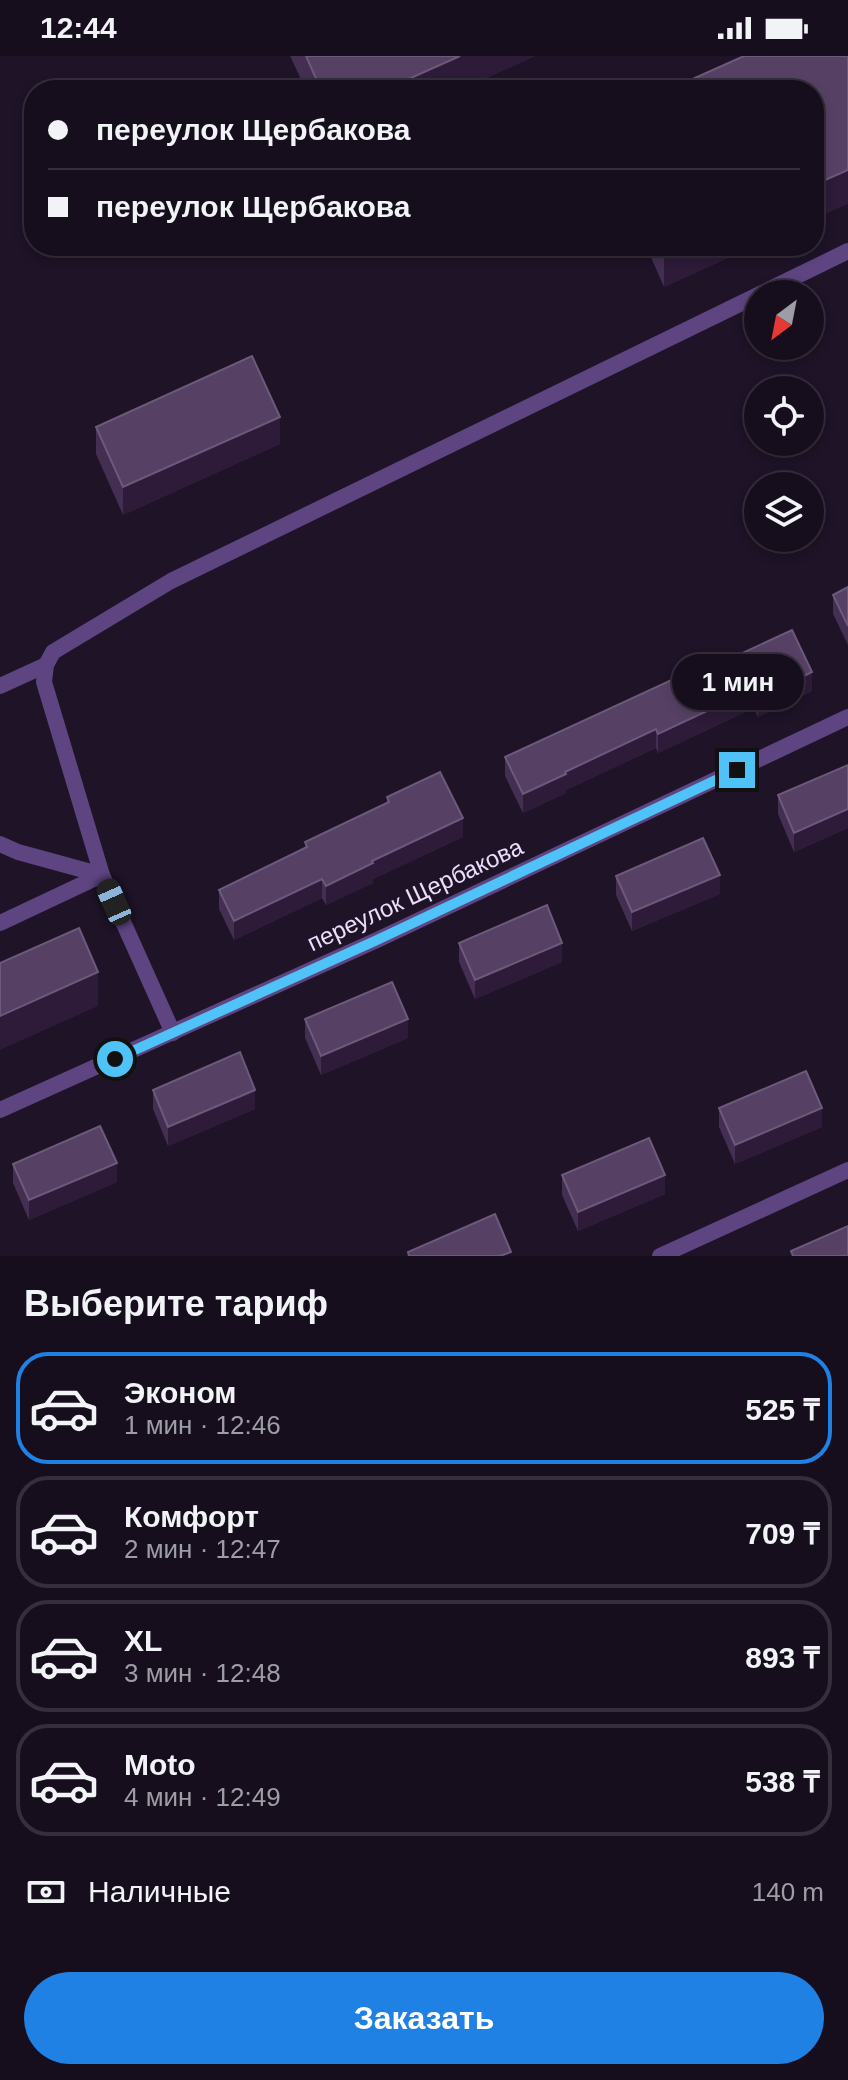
<!DOCTYPE html>
<html lang="ru">
<head>
<meta charset="utf-8">
<style>
  :root { --surface:#160e1d; --page:#1f1726; --text:#f1f3f6; --muted:#9e9ca4; --line:#352e3b; --accent:#2081e4 }
  body { margin:0; font-family:Helvetica,sans-serif; background:var(--page); color:var(--text); height:100vh; display:flex; flex-direction:column; font-size:30px; white-space:nowrap }
  * { box-sizing:border-box; margin:0 }
  p { font-size:26px; color:var(--muted) }
  .icon { flex:none; width:44px; height:44px; fill:none; stroke:currentColor; stroke-width:2; stroke-linecap:round; stroke-linejoin:round }
  .map { position:relative; height:1200px; overflow:hidden }
  .sheet { display:flex; flex-direction:column; background:var(--surface); flex:1 }
  .sheet>* { flex:none }
  .hud { position:absolute; left:24px; top:24px; width:800px; height:176px; border-radius:32px; box-shadow:0 4px 12px #0003,0 0 0 2px var(--line); display:grid; align-content:center; height:176px; padding:0 24px; background:var(--surface) }
  .needle { width:52px; rotate:212deg }
  .buttons { position:absolute; left:744px; top:224px; display:grid; gap:16px }
  .buttons a { display:grid; place-items:center; width:80px; height:80px; border-radius:50%; background:var(--surface); box-shadow:0 4px 12px #0003,0 0 0 2px var(--line); font-size:40px }
  .end { position:absolute; width:36px; height:36px; margin:-18px; border:10px solid #4fc3f7; background:#111; box-shadow:0 0 0 4px #111 }
  .from { border-radius:50% }
  .bubble { position:absolute; height:56px; border-radius:28px; background:var(--surface); box-shadow:0 4px 12px #0003,0 0 0 2px var(--line); font-size:26px; font-weight:700; line-height:56px; text-align:center }
  .car { position:absolute; width:24px; height:48px; margin:-24px -12px; border-radius:10px; box-shadow:0 0 6px 2px #0007; background:linear-gradient(#222 24%,#8ab4d8 0 40%,#222 0 76%,#8ab4d8 0 86%,#222 0) }
  .hud b { display:flex; align-items:center; gap:28px; height:76px; font-size:30px }
  .hud b+b { border-top:2px solid var(--line) }
  .hud i { width:20px; height:20px; background:var(--text) }
  ul { padding:0; list-style:none }
  li { display:flex; align-items:center; gap:24px; height:112px; margin:0 16px 12px; padding:0 8px; border:4px solid var(--line); border-radius:32px }
  li div { flex:1 }
  li b { display:block; font-size:30px }
  li em { font-style:normal; font-weight:700 }
  li.selected { border-color:var(--accent) }
  li>.icon { width:72px; height:72px; stroke-width:1.5 }
  h2 { padding:0 24px; font-size:36px; line-height:96px }
  .pay { display:flex; align-items:center; gap:20px; height:88px; padding:0 24px; font-size:30px }
  .pay p { margin-inline-start:auto }
  .primary-button { display:flex; gap:16px; margin-top:auto; padding:16px 24px }
  .primary-button a { flex:1; height:92px; border-radius:48px; background:var(--accent); color:#fff; font-size:32px; font-weight:700; line-height:92px; text-align:center }
  .status { display:flex; justify-content:space-between; align-items:center; height:56px; padding:0 40px; background:var(--surface); direction:ltr }
  .status svg { height:22px; fill:currentColor }
  .map>svg:first-child { display:block }
  .lines { fill:none; stroke-linecap:round; stroke-linejoin:round }
  .minor { stroke:#5e4480; stroke-width:16 }
  .wall { fill:#442e52 }
  .shaded-wall { fill:#2d1b39 }
  .building { fill:#564164; stroke:#6d597c; stroke-width:2 }
  .route { stroke:#4fc3f7; stroke-width:10 }
  .labels { text-anchor:middle; stroke-width:6; stroke-linejoin:round; paint-order:stroke }
  .street-label { font-size:24px; fill:#ecddfb; stroke:#1e1327 }
</style>
</head>
<body>
<div class="status"><b>12:44</b><svg viewBox="0 0 49 12"><path d="M0 12V9h3v3zM5 12V6h3v6zM10 12V3h3v9zM15 12V0h3v12zM26 1h20v11H26zM47 4h2v5h-2z"/></svg></div>
<div class="map">
<svg width="848" height="1200" viewBox="0 0 848 1200">
  <rect width="100%" height="100%" fill="#1e1327"/>
  <g class="lines">
    <g class="minor">
      <path d="M760,238L848,195"/>
      <path d="M0,630L46,609"/>
      <path d="M0,788L18,796L102,819"/>
      <path d="M0,867L102,819"/>
      <path d="M173,977L102,819L44,626L46,609L53,596L171,525L758,239"/>
      <path d="M0,1054L377,884L848,661"/>
      <path d="M660,1200L848,1114"/>
    </g>
  </g>
  <g class="wall">
    <path d="M290,0H535L460,34H306Z"/>
    <path d="M646,190H754L664,231Z"/>
    <path d="M96,371L280,388L123,459L96,398Z"/>
    <path d="M848,531V589L833,558V539Z"/>
    <path d="M695,619L812,635L758,661L754,652L658,697L656,692L566,734V737L523,757L505,720V701Z"/>
    <path d="M848,709V772L794,796L778,758V739Z"/>
    <path d="M387,741L463,781L373,823V827L326,849L322,842L234,884L219,853V834L305,792V786L387,747Z"/>
    <path d="M616,820L720,838L632,875L616,839Z"/>
    <path d="M459,887L562,906L475,943L459,906Z"/>
    <path d="M305,963L408,982L321,1019L305,982Z"/>
    <path d="M153,1034L255,1053L168,1090L153,1053Z"/>
    <path d="M719,1052L822,1071L735,1108L719,1071Z"/>
    <path d="M13,1108L117,1126L29,1164L13,1127Z"/>
    <path d="M562,1119L665,1138L578,1175L562,1139Z"/>
  </g>
  <g class="shaded-wall">
    <path d="M460,0H535L460,34H384Z"/>
    <path d="M848,114V148L814,163V129Z"/>
    <path d="M679,190H754L664,231V196Z"/>
    <path d="M280,361V388L123,459V431Z"/>
    <path d="M812,616V635L758,661V642Z"/>
    <path d="M754,633V652L658,697V678Z"/>
    <path d="M656,673V692L566,734V737L523,757V738L565,716Z"/>
    <path d="M848,753V772L794,796V777Z"/>
    <path d="M463,762V781L373,823V827L326,849V830L372,805Z"/>
    <path d="M720,819V838L632,875V856Z"/>
    <path d="M322,823V842L234,884V865Z"/>
    <path d="M562,887V906L475,943V924Z"/>
    <path d="M98,916V950L0,994V960Z"/>
    <path d="M408,963V982L321,1019V1000Z"/>
    <path d="M255,1034V1053L168,1090V1071Z"/>
    <path d="M822,1052V1071L735,1108V1089Z"/>
    <path d="M117,1107V1126L29,1164V1144Z"/>
    <path d="M665,1119V1138L578,1175V1156Z"/>
  </g>
  <g class="building">
    <path d="M306,0H460L384,34H321Z"/>
    <path d="M744,0H848V114L814,129V34H668Z"/>
    <path d="M662,190H679L664,196Z"/>
    <path d="M252,300L280,361L123,431L96,371Z"/>
    <path d="M848,531V570L833,539Z"/>
    <path d="M792,574L812,616L758,642L754,633L658,678L656,673L565,716L566,718L523,738L505,701L693,614L695,619Z"/>
    <path d="M848,709V753L794,777L778,739Z"/>
    <path d="M440,716L463,762L372,805L373,807L326,830L322,823L234,865L219,834L307,791L305,786L389,746L387,741Z"/>
    <path d="M703,782L720,819L632,856L616,820Z"/>
    <path d="M547,849L562,887L475,924L459,887Z"/>
    <path d="M79,872L98,916L0,960V907Z"/>
    <path d="M392,926L408,963L321,1000L305,963Z"/>
    <path d="M240,996L255,1034L168,1071L153,1034Z"/>
    <path d="M806,1015L822,1052L735,1089L719,1052Z"/>
    <path d="M100,1070L117,1107L29,1144L13,1108Z"/>
    <path d="M649,1082L665,1119L578,1156L562,1119Z"/>
    <path d="M495,1158L511,1196L500,1200H409L408,1196Z"/>
    <path d="M848,1170V1200H793L791,1195Z"/>
  </g>
  <g class="lines">
    <path class="route" d="M115,1003L377,884L737,714"/>
  </g>
  <g class="labels">
    <g class="street-label">
      <text transform="translate(415 839) rotate(-25)" y="8">переулок Щербакова</text>
    </g>
  </g>
</svg>
<div class="buttons">
<a><svg class="needle" viewBox="-14 -14 28 28"><path d="M0-13l5 13h-10z" fill="#e53935"/><path d="M0 13l5-13h-10z" fill="#9e9ca4"/></svg></a>
<a><svg class="icon" aria-label="locate" viewBox="0 0 24 24"><circle cx="12" cy="12" r="6"/><path d="M12 2v4M12 18v4M2 12h4M18 12h4"/></svg></a>
<a><svg class="icon" aria-label="layers" viewBox="0 0 24 24"><path d="M12 4l9 5-9 5-9-5zM3 14l9 5 9-5"/></svg></a>
</div>
<i class="end from" style="left:115px;top:1003px"></i>
<i class="end" style="left:737px;top:714px"></i>
<div class="bubble" style="left:672px;top:598px;width:132px">1 мин</div>
<i class="car" style="left:114px;top:846px;rotate:336deg"></i>
<div class="hud">
<b><i class="from"></i>переулок Щербакова</b>
<b><i></i>переулок Щербакова</b>
</div>
</div>
<section class="sheet">
<h2>Выберите тариф</h2>
<ul>
<li class="selected"><svg class="icon" aria-label="car" viewBox="0 0 24 24"><path d="M5 17H2v-5l4-1 3-4h7l3 4 3 1v5h-3M9 17h6M6 11h13"/><circle cx="7" cy="17" r="2"/><circle cx="17" cy="17" r="2"/></svg><div><b>Эконом</b><p>1 мин · 12:46</p></div><em>525 ₸</em></li>
<li><svg class="icon" aria-label="car" viewBox="0 0 24 24"><path d="M5 17H2v-5l4-1 3-4h7l3 4 3 1v5h-3M9 17h6M6 11h13"/><circle cx="7" cy="17" r="2"/><circle cx="17" cy="17" r="2"/></svg><div><b>Комфорт</b><p>2 мин · 12:47</p></div><em>709 ₸</em></li>
<li><svg class="icon" aria-label="car" viewBox="0 0 24 24"><path d="M5 17H2v-5l4-1 3-4h7l3 4 3 1v5h-3M9 17h6M6 11h13"/><circle cx="7" cy="17" r="2"/><circle cx="17" cy="17" r="2"/></svg><div><b>XL</b><p>3 мин · 12:48</p></div><em>893 ₸</em></li>
<li><svg class="icon" aria-label="car" viewBox="0 0 24 24"><path d="M5 17H2v-5l4-1 3-4h7l3 4 3 1v5h-3M9 17h6M6 11h13"/><circle cx="7" cy="17" r="2"/><circle cx="17" cy="17" r="2"/></svg><div><b>Moto</b><p>4 мин · 12:49</p></div><em>538 ₸</em></li>
</ul>
<div class="pay"><svg class="icon" aria-label="cash" viewBox="0 0 24 24"><path d="M3 7h18v10H3z"/><circle cx="12" cy="12" r="2"/></svg>Наличные<p>140 m</p></div>
<div class="primary-button"><a>Заказать</a></div>
</section>
</body>
</html>
